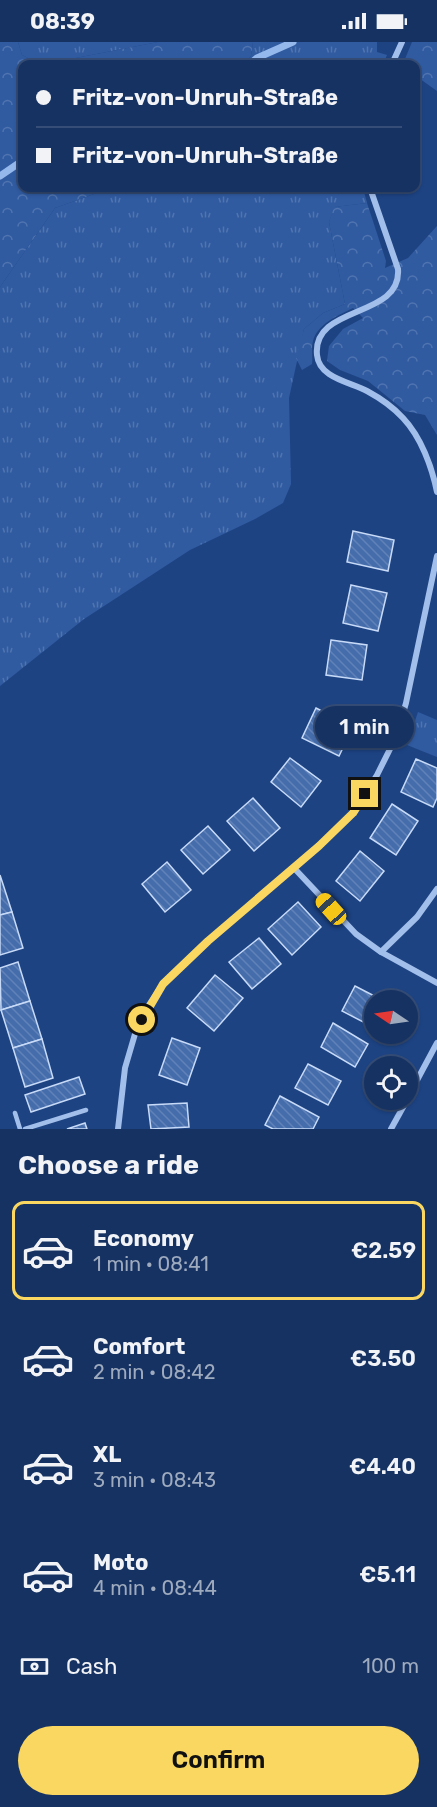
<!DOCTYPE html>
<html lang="en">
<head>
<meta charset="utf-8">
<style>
  :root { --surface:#163262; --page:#1f3a68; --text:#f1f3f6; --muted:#9eaabe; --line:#354d77; --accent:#fad760 }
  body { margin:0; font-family:Rubik,sans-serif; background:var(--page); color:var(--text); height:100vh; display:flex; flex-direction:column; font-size:22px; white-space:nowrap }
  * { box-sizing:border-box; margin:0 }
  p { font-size:20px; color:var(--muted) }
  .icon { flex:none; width:33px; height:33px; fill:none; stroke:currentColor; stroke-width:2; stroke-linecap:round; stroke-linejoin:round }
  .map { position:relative; height:1087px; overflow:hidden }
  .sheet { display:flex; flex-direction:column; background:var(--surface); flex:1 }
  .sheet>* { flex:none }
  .banner { position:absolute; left:18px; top:18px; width:402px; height:132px; border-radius:12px; box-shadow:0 2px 4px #0004,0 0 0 2px var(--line); display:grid; align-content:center; height:132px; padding:0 18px; background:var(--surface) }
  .needle { width:39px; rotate:283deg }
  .buttons { position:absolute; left:364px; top:948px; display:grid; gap:12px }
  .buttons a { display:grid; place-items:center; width:54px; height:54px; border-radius:50%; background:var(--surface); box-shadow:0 2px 4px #0004,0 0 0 2px var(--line); font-size:30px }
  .end { position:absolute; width:27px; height:27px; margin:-14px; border:8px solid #fad760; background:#111; box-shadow:0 0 0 3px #111 }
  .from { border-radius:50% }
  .bubble { position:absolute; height:42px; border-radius:21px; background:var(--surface); box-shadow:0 2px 4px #0004,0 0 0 2px var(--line); font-size:20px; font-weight:600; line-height:42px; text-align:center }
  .car { position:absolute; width:18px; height:36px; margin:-18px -9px; border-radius:8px; box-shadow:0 0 4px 2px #0007; background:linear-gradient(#f5c518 24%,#345 0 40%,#f5c518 0 76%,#345 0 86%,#f5c518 0) }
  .banner b { display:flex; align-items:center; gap:21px; height:57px; font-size:22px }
  .banner b+b { border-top:2px solid var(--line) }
  .banner i { width:15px; height:15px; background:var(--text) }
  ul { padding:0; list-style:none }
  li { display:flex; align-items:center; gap:18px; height:99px; margin:0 12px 9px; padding:0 6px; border:3px solid transparent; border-radius:12px }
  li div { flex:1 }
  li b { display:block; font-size:22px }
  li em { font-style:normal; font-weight:600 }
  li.selected { border-color:var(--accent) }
  li>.icon { width:54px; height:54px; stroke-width:1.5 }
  h2 { padding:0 18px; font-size:27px; line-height:72px }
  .pay { display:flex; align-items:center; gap:15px; height:66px; padding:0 18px; font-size:22px }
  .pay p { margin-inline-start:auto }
  .action { display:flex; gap:12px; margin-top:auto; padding:12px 18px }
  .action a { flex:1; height:69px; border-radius:36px; background:var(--accent); color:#111; font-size:24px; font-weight:600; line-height:69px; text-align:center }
  .status { display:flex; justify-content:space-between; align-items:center; height:42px; padding:0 30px; background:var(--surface); direction:ltr }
  .status svg { height:16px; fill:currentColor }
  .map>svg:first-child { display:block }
  .grass { fill:url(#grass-tufts) }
  .forest { fill:url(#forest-crowns) }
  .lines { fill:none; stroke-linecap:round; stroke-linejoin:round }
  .stream { stroke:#95b8ec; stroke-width:7 }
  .building { fill:url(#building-back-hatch); stroke:#c7daf7; stroke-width:1.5 }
  .service { stroke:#a2beea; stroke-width:4.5 }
  .minor { stroke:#a2beea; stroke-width:6 }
  .route { stroke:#fad760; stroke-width:8 }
</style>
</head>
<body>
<div class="status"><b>08:39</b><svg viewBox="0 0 49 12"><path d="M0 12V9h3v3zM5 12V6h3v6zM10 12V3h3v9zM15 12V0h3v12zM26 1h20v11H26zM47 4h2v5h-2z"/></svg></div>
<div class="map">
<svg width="437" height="1087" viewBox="0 0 437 1087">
  <defs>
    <pattern id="grass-tufts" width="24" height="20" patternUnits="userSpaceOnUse" patternTransform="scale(1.5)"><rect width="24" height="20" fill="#305ba1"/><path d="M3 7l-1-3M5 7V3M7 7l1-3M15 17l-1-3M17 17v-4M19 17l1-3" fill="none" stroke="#4f74af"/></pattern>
    <pattern id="forest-crowns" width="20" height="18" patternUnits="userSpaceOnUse" patternTransform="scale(1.5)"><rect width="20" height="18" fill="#305ba1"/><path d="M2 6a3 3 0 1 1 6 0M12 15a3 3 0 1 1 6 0" fill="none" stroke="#4f74af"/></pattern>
    <pattern id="building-back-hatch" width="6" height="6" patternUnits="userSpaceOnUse" patternTransform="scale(1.5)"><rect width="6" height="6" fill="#456cab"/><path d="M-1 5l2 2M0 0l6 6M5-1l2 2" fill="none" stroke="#6182b8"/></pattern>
  </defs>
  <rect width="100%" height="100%" fill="#1d4383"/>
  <g class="grass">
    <path d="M18,0H158L45,22H41L22,13Z"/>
    <path d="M253,0H377V10L387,13L383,22H244L251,14Z"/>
    <path d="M111,146H363L367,161L335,165L329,180L345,262L323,271L304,287L289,356L291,442L283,461L255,477L190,508L84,577L0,644V245L55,166Z"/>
    <path d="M418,670L437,678V715L407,703Z"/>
  </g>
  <g class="forest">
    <path d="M0,0H18L22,13L41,22H22V146H111L55,166L0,245Z"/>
    <path d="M158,0H253L251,14L244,22H45Z"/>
    <path d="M412,0H437V49L416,34V22H411L412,18L405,17Z"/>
    <path d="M367,161L386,219L385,226L408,216L437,184V393L425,373L405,369L368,339L340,328L327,319L329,304L343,287L363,276L353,266C339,273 317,282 313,299C311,307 313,314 312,322L302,328L296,316L304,287L323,271L345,262L329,180L334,165Z"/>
  </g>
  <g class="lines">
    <g class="stream">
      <path d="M250,22L257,16L293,0"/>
      <path d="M0,134L22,119"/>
    </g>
  </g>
  <g class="building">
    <path d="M353,489L394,498L388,529L347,520Z"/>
    <path d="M351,543L387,551L378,589L343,581Z"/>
    <path d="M331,598L367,603L362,638L326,633Z"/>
    <path d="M316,666L353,685L339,714L302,696Z"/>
    <path d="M290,716L321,739L301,765L271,740Z"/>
    <path d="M416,717L437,726V756L433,765L401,750Z"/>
    <path d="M253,756L280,786L254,809L227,779Z"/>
    <path d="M392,762L418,779L396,813L370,796Z"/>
    <path d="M208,784L230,808L203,832L181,808Z"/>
    <path d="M360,809L384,829L360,859L336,839Z"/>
    <path d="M167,820L191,848L165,870L142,842Z"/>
    <path d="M0,833L12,870L0,873Z"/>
    <path d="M298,860L321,885L292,913L268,887Z"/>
    <path d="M12,870L23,906L0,913V873Z"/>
    <path d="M259,896L281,922L252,947L229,920Z"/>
    <path d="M18,920L30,959L1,968L0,926Z"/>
    <path d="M215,933L243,956L214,989L187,966Z"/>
    <path d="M355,944L382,958H375V981L373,985L342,969Z"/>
    <path d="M30,959L42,997L13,1006L1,968Z"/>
    <path d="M333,981L368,1002L355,1025L321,1005Z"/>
    <path d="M172,996L200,1006L187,1043L159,1033Z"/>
    <path d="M42,997L53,1036L25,1045L13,1006Z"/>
    <path d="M308,1022L341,1039L328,1063L295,1046Z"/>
    <path d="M79,1035L85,1052L31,1070L25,1053Z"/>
    <path d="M280,1054L319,1075L313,1087H273L265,1083Z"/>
    <path d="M187,1061L189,1085L151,1087L148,1063Z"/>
    <path d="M85,1081L87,1087H67Z"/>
  </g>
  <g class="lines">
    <g class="service">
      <path d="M15,1071L20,1087"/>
      <path d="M25,1087L86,1068"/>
    </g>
    <g class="minor">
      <path d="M392,22L402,0"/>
      <path d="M370,146L398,227C402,277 312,262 317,313C319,336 350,340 367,349C380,356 393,365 403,376C421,395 432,425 437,450"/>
      <path d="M294,826L356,892L381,910L437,941"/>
      <path d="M381,910L417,875L437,847"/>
      <path d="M408,1055L437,1001"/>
      <path d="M118,1087L125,1026L135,992L149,963L163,942L208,899L319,804L353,771L377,733L396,695L406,661L437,514"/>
      <path d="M391,1087L407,1058"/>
    </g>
  </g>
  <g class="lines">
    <path class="route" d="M142,978L163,942L208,899L319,804L353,771L365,752"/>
  </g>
</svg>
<div class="buttons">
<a><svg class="needle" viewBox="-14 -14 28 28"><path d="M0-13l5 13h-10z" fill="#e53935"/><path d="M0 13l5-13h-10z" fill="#9eaabe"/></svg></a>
<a><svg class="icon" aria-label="locate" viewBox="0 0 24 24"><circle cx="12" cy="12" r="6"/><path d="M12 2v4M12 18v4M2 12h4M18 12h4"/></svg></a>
</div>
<i class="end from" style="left:142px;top:978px"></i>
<i class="end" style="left:365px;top:752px"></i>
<div class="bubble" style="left:315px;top:664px;width:99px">1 min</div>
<i class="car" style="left:331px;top:867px;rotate:318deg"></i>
<div class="banner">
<b><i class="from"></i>Fritz-von-Unruh-Straße</b>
<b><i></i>Fritz-von-Unruh-Straße</b>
</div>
</div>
<section class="sheet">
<h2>Choose a ride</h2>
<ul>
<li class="selected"><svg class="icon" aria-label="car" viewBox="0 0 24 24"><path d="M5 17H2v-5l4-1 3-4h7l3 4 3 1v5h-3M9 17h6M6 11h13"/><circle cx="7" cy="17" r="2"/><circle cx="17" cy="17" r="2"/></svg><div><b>Economy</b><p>1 min · 08:41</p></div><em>€2.59</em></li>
<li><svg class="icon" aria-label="car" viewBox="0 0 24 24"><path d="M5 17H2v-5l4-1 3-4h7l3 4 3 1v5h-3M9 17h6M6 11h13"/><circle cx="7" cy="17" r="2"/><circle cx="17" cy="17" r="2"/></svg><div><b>Comfort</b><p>2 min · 08:42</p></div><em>€3.50</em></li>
<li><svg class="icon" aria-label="car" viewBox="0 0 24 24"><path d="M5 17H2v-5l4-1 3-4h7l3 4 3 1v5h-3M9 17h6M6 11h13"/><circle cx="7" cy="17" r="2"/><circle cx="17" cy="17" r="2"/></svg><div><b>XL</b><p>3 min · 08:43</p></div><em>€4.40</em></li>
<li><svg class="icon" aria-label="car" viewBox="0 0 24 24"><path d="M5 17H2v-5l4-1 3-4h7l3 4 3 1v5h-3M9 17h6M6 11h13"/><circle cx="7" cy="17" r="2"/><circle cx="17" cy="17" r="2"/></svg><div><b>Moto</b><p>4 min · 08:44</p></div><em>€5.11</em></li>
</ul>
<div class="pay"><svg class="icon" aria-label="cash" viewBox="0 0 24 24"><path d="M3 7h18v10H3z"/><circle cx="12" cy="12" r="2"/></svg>Cash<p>100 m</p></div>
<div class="action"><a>Confirm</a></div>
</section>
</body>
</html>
